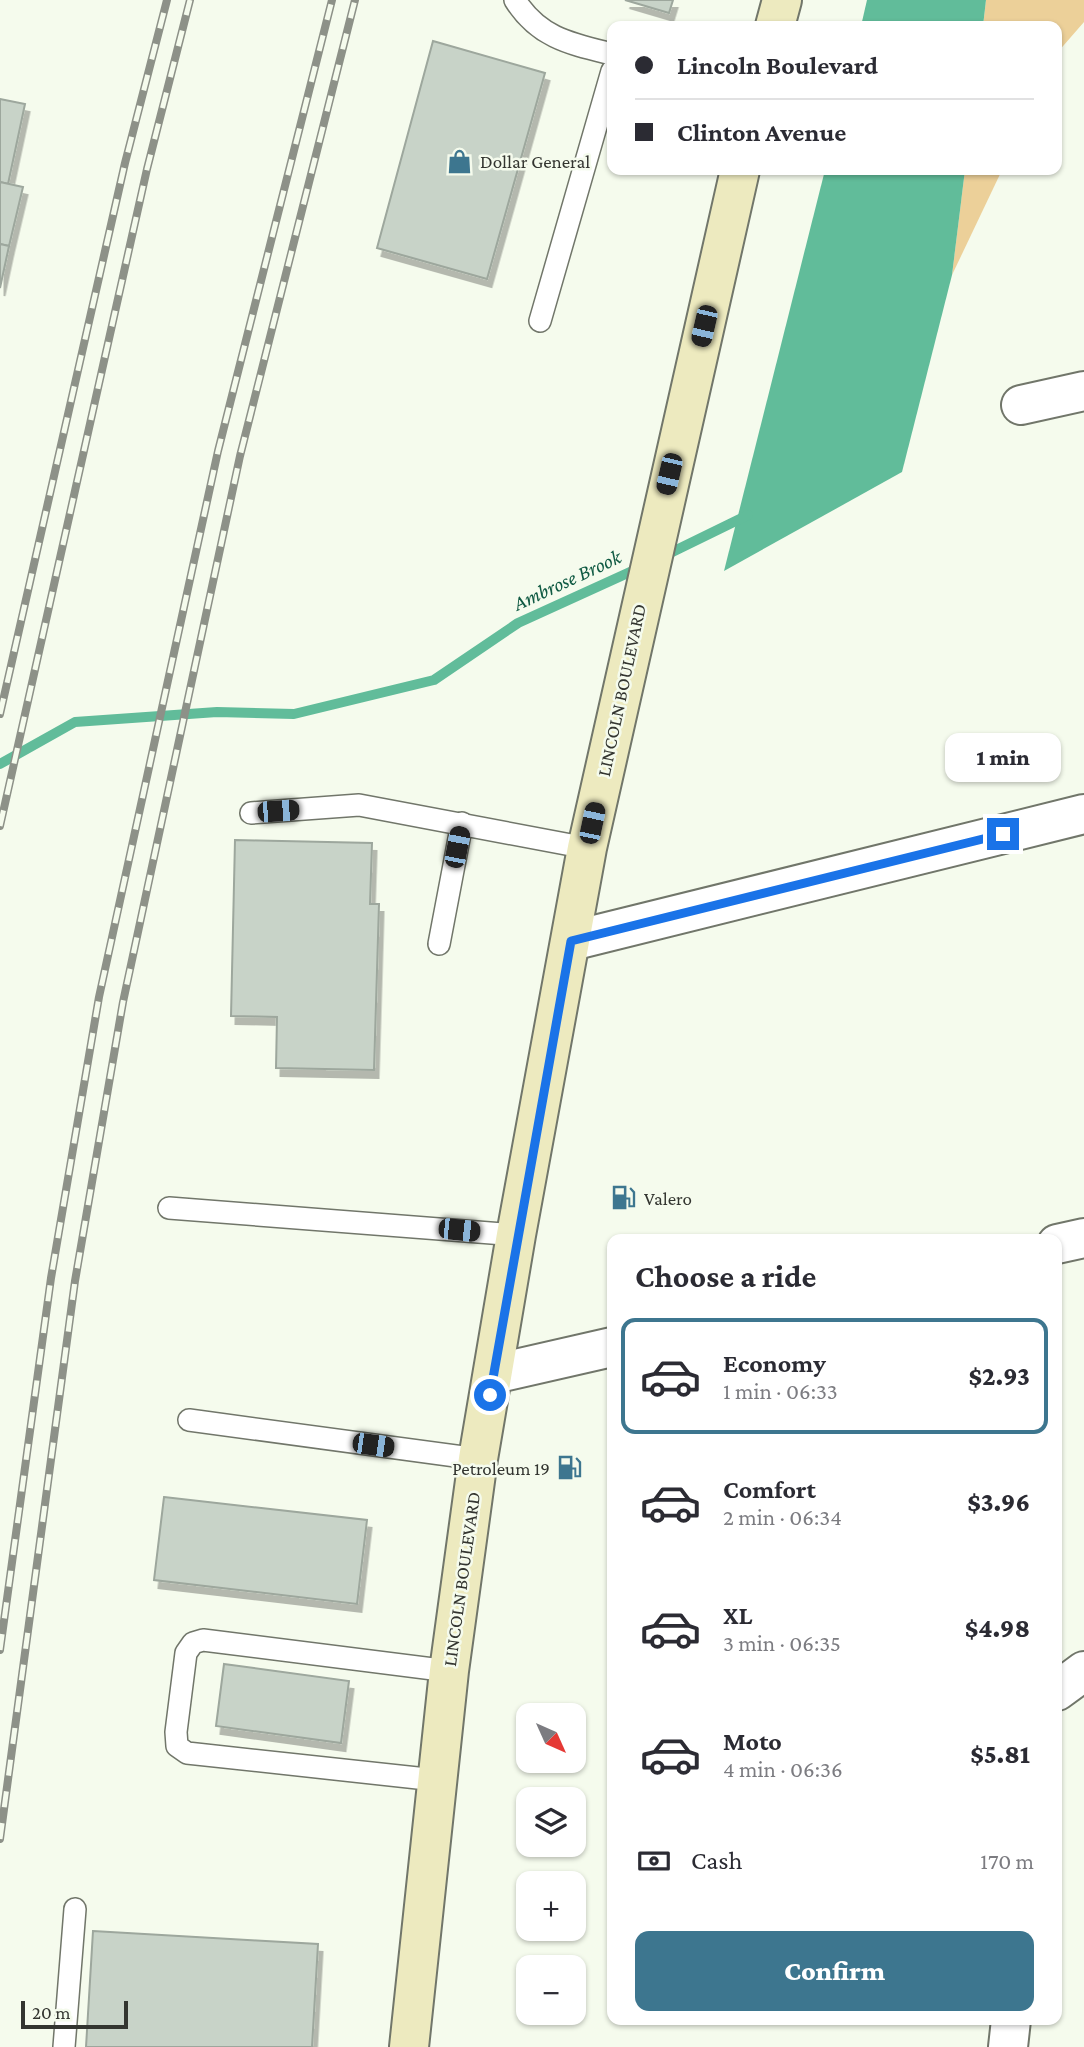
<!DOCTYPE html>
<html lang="en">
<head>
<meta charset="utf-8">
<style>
  :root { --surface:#fff; --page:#f7f7f7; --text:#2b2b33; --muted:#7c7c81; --line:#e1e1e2; --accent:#3d768f }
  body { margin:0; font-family:"Crimson Pro",serif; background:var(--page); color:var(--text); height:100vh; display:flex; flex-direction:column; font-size:26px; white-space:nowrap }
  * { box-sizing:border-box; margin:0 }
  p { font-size:23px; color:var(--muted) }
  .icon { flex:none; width:38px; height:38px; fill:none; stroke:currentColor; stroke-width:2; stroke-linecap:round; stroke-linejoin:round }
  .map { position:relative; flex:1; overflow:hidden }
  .side { position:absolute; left:607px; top:1234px; width:455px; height:791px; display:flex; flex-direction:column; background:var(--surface); border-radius:14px; box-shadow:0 2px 5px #0004 }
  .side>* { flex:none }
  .guide { position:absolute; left:607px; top:21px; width:455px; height:154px; border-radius:14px; box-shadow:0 2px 5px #0004; display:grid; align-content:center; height:154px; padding:0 28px; background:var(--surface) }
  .needle { width:46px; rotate:135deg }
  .tools { position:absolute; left:516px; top:1703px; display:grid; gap:14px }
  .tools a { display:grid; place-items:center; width:70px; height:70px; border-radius:14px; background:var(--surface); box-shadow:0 2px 5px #0004; font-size:35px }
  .scale { position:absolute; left:21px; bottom:18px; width:107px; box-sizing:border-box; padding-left:7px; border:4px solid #333530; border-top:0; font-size:19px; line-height:24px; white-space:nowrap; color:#333530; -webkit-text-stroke:5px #f5fbed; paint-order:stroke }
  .end { position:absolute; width:32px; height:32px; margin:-16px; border:9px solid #1a73e8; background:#fff; box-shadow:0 0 0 4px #fff }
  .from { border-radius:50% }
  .bubble { position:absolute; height:49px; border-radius:14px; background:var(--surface); box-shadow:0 2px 5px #0004; font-size:23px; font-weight:800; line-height:49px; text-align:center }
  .car { position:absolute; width:21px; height:42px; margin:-21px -10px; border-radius:9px; box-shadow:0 0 5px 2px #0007; background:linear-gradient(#222 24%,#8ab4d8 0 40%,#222 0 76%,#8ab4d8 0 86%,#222 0) }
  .guide b { display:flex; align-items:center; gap:24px; height:66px; font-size:26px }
  .guide b+b { border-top:2px solid var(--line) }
  .guide i { width:18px; height:18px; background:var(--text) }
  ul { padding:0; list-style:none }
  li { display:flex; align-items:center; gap:21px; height:116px; margin:0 14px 10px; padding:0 14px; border:4px solid transparent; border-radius:14px }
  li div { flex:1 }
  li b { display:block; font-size:26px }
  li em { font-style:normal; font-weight:800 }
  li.on { border-color:var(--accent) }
  li>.icon { width:63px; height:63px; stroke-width:1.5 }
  h2 { padding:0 28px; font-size:32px; line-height:84px }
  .pay { display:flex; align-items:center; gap:18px; height:77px; padding:0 28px; font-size:26px }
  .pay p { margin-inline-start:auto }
  .primary-button { display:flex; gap:14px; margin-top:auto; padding:14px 28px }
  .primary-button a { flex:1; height:80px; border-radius:14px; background:var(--accent); color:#fff; font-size:28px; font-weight:800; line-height:80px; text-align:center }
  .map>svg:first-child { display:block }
  .green { fill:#ecd099 }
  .water { fill:#61bc9a }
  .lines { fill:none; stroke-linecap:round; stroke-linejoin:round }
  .stream { stroke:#61bc9a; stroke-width:10 }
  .building { fill:#c8d3c8; stroke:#9da79d; stroke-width:2; filter:url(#shadow) }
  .service-casing { stroke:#71766a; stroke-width:24 }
  .minor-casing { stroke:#71766a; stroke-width:42 }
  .secondary-casing { stroke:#71766a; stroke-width:42 }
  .service { stroke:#fff; stroke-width:21 }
  .minor { stroke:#fff; stroke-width:38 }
  .secondary { stroke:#edeabf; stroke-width:38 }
  .rail-casing { stroke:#8d9188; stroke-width:8 }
  .rail { stroke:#f5fbed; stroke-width:5; stroke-dasharray:16; stroke-linecap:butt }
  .route { stroke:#1a73e8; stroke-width:9 }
  .labels { text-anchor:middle; stroke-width:5; stroke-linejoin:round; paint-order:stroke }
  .poi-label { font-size:19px; fill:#333530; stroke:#f5fbed; text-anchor:start }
  .street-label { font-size:19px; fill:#333530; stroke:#f5fbed }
  .water-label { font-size:21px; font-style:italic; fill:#0f5942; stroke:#f5fbed }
</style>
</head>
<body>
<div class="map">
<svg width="1084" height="2047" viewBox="0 0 1084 2047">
  <defs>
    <filter id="shadow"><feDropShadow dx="4.5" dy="8" stdDeviation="0" flood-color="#0004"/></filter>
  </defs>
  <rect width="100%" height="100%" fill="#f5fbed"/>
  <g class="green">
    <path d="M986,0H1084V22L1057,53V26H983Z"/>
    <path d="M965,170H1002L952,275Z"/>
  </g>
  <g class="water">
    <path d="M867,0H986L983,26H861Z"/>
    <path d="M825,170H965L952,275L902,472L724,571Z"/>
  </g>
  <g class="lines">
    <g class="stream">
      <path d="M662,557L748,515"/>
      <path d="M0,764L75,722L217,712L294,714L434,680L518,623L641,567"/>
    </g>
  </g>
  <g class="building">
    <path d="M625,0H673L669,13Z"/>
    <path d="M433,41L545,73L487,279L377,248Z"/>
    <path d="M0,99L25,104L8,184L0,182Z"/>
    <path d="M0,182L23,187L9,246L0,244Z"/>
    <path d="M0,244L9,246L0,288Z"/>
    <path d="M235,840L372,843L370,904H379L374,1070L276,1068L277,1017L231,1016Z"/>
    <path d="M164,1497L367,1520L357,1604L154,1580Z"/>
    <path d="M224,1664L349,1681L341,1743L216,1726Z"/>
    <path d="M93,1931L318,1944L312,2047H86Z"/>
  </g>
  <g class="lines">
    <defs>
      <g id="service">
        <path d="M515,0C539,38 571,44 612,54"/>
        <path d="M540,321L612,71"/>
        <path d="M251,813L359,805L587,848"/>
        <path d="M439,944L462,823"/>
        <path d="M169,1208L516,1235"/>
        <path d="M189,1420L478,1459"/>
        <path d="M436,1780L187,1753L177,1746L176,1732L186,1653L193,1643L203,1640L449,1671"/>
        <path d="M64,2047L75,1909"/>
      </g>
      <g id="minor">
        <path d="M1021,405L1084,391"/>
        <path d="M571,941L1084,814"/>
        <path d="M1057,1244L1084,1238"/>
        <path d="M494,1374L612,1347"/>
        <path d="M1057,1691L1084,1671"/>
        <path d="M1008,2047L1011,2020"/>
      </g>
      <g id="secondary">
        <path d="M775,26L782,0"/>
        <path d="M409,2047L449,1671L478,1459L516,1235L587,848L740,170"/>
      </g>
    </defs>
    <use href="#service" class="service-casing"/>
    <use href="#minor" class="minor-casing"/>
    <use href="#secondary" class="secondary-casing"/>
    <use href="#service" class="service"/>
    <use href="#minor" class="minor"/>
    <use href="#secondary" class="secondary"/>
    <defs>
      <g id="rail">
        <path d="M0,714L125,163L167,0"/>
        <path d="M0,826L147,169L190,0"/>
        <path d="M0,1650L51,1278L99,997L218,451L332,0"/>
        <path d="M0,1839L75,1281L123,1002L240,456L355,0"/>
      </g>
    </defs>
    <use href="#rail" class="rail-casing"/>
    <use href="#rail" class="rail"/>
  </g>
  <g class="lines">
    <path class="route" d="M490,1395L571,941L1003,834"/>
  </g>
  <defs>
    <symbol id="shop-bare" viewBox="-9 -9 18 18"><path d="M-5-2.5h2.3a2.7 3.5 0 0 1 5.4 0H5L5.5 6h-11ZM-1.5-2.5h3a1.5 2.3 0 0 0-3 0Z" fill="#3d768f" stroke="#f5fbed" stroke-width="2.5" paint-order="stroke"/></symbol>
    <symbol id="fuel-bare" viewBox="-9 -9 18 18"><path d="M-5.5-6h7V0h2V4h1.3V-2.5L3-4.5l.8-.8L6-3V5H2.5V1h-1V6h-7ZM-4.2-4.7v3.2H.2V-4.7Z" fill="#3d768f" stroke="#f5fbed" stroke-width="2.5" paint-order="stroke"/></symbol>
  </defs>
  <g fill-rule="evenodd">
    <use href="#shop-bare" x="442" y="144" width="35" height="35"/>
    <use href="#fuel-bare" x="606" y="1180" width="35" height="35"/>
    <use href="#fuel-bare" x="552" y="1450" width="35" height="35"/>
  </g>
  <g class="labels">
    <g class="poi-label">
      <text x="480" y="168">Dollar General</text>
      <text x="644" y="1205">Valero</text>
      <text x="550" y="1475" text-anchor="end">Petroleum 19</text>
    </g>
    <g class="street-label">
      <text transform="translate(621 690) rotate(-78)" y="7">LINCOLN BOULEVARD</text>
      <text transform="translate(461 1579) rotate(-82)" y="7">LINCOLN BOULEVARD</text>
    </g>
    <g class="water-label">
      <text transform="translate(567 580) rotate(-25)" y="7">Ambrose Brook</text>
    </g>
  </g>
</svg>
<div class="tools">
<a><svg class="needle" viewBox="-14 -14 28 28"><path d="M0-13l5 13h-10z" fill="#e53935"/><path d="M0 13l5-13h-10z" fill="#7c7c81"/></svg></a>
<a><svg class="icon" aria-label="layers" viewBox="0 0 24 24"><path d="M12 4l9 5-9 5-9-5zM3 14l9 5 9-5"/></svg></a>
<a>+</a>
<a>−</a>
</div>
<div class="scale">20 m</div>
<i class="end from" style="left:490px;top:1395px"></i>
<i class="end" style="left:1003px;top:834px"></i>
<div class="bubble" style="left:945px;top:733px;width:116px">1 min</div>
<i class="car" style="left:704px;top:326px;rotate:193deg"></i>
<i class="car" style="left:669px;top:474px;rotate:193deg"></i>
<i class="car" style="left:278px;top:811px;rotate:86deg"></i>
<i class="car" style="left:592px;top:823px;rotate:12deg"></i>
<i class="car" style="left:457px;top:847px;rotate:11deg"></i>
<i class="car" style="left:459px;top:1230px;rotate:96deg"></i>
<i class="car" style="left:373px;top:1445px;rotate:98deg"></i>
<div class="guide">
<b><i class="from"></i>Lincoln Boulevard</b>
<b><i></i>Clinton Avenue</b>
</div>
<section class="side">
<h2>Choose a ride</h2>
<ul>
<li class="on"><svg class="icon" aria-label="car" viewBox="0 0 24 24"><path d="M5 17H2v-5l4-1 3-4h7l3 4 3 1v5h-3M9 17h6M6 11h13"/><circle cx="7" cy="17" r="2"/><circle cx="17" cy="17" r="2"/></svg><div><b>Economy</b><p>1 min · 06:33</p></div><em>$2.93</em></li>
<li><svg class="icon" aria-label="car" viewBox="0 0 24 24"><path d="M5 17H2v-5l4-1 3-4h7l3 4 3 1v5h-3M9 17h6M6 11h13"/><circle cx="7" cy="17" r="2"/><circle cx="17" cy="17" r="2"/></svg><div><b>Comfort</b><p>2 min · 06:34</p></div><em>$3.96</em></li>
<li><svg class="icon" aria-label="car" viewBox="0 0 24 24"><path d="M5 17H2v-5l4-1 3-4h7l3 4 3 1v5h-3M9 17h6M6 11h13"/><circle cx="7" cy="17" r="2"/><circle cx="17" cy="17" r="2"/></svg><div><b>XL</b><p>3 min · 06:35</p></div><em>$4.98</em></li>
<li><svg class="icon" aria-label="car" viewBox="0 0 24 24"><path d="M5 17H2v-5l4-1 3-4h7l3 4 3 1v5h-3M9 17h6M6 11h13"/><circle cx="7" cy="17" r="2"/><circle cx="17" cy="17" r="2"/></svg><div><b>Moto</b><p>4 min · 06:36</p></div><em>$5.81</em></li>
</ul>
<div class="pay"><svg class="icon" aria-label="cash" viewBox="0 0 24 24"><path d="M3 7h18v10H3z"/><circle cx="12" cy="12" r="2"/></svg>Cash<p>170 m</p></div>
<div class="primary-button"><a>Confirm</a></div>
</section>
</div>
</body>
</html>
